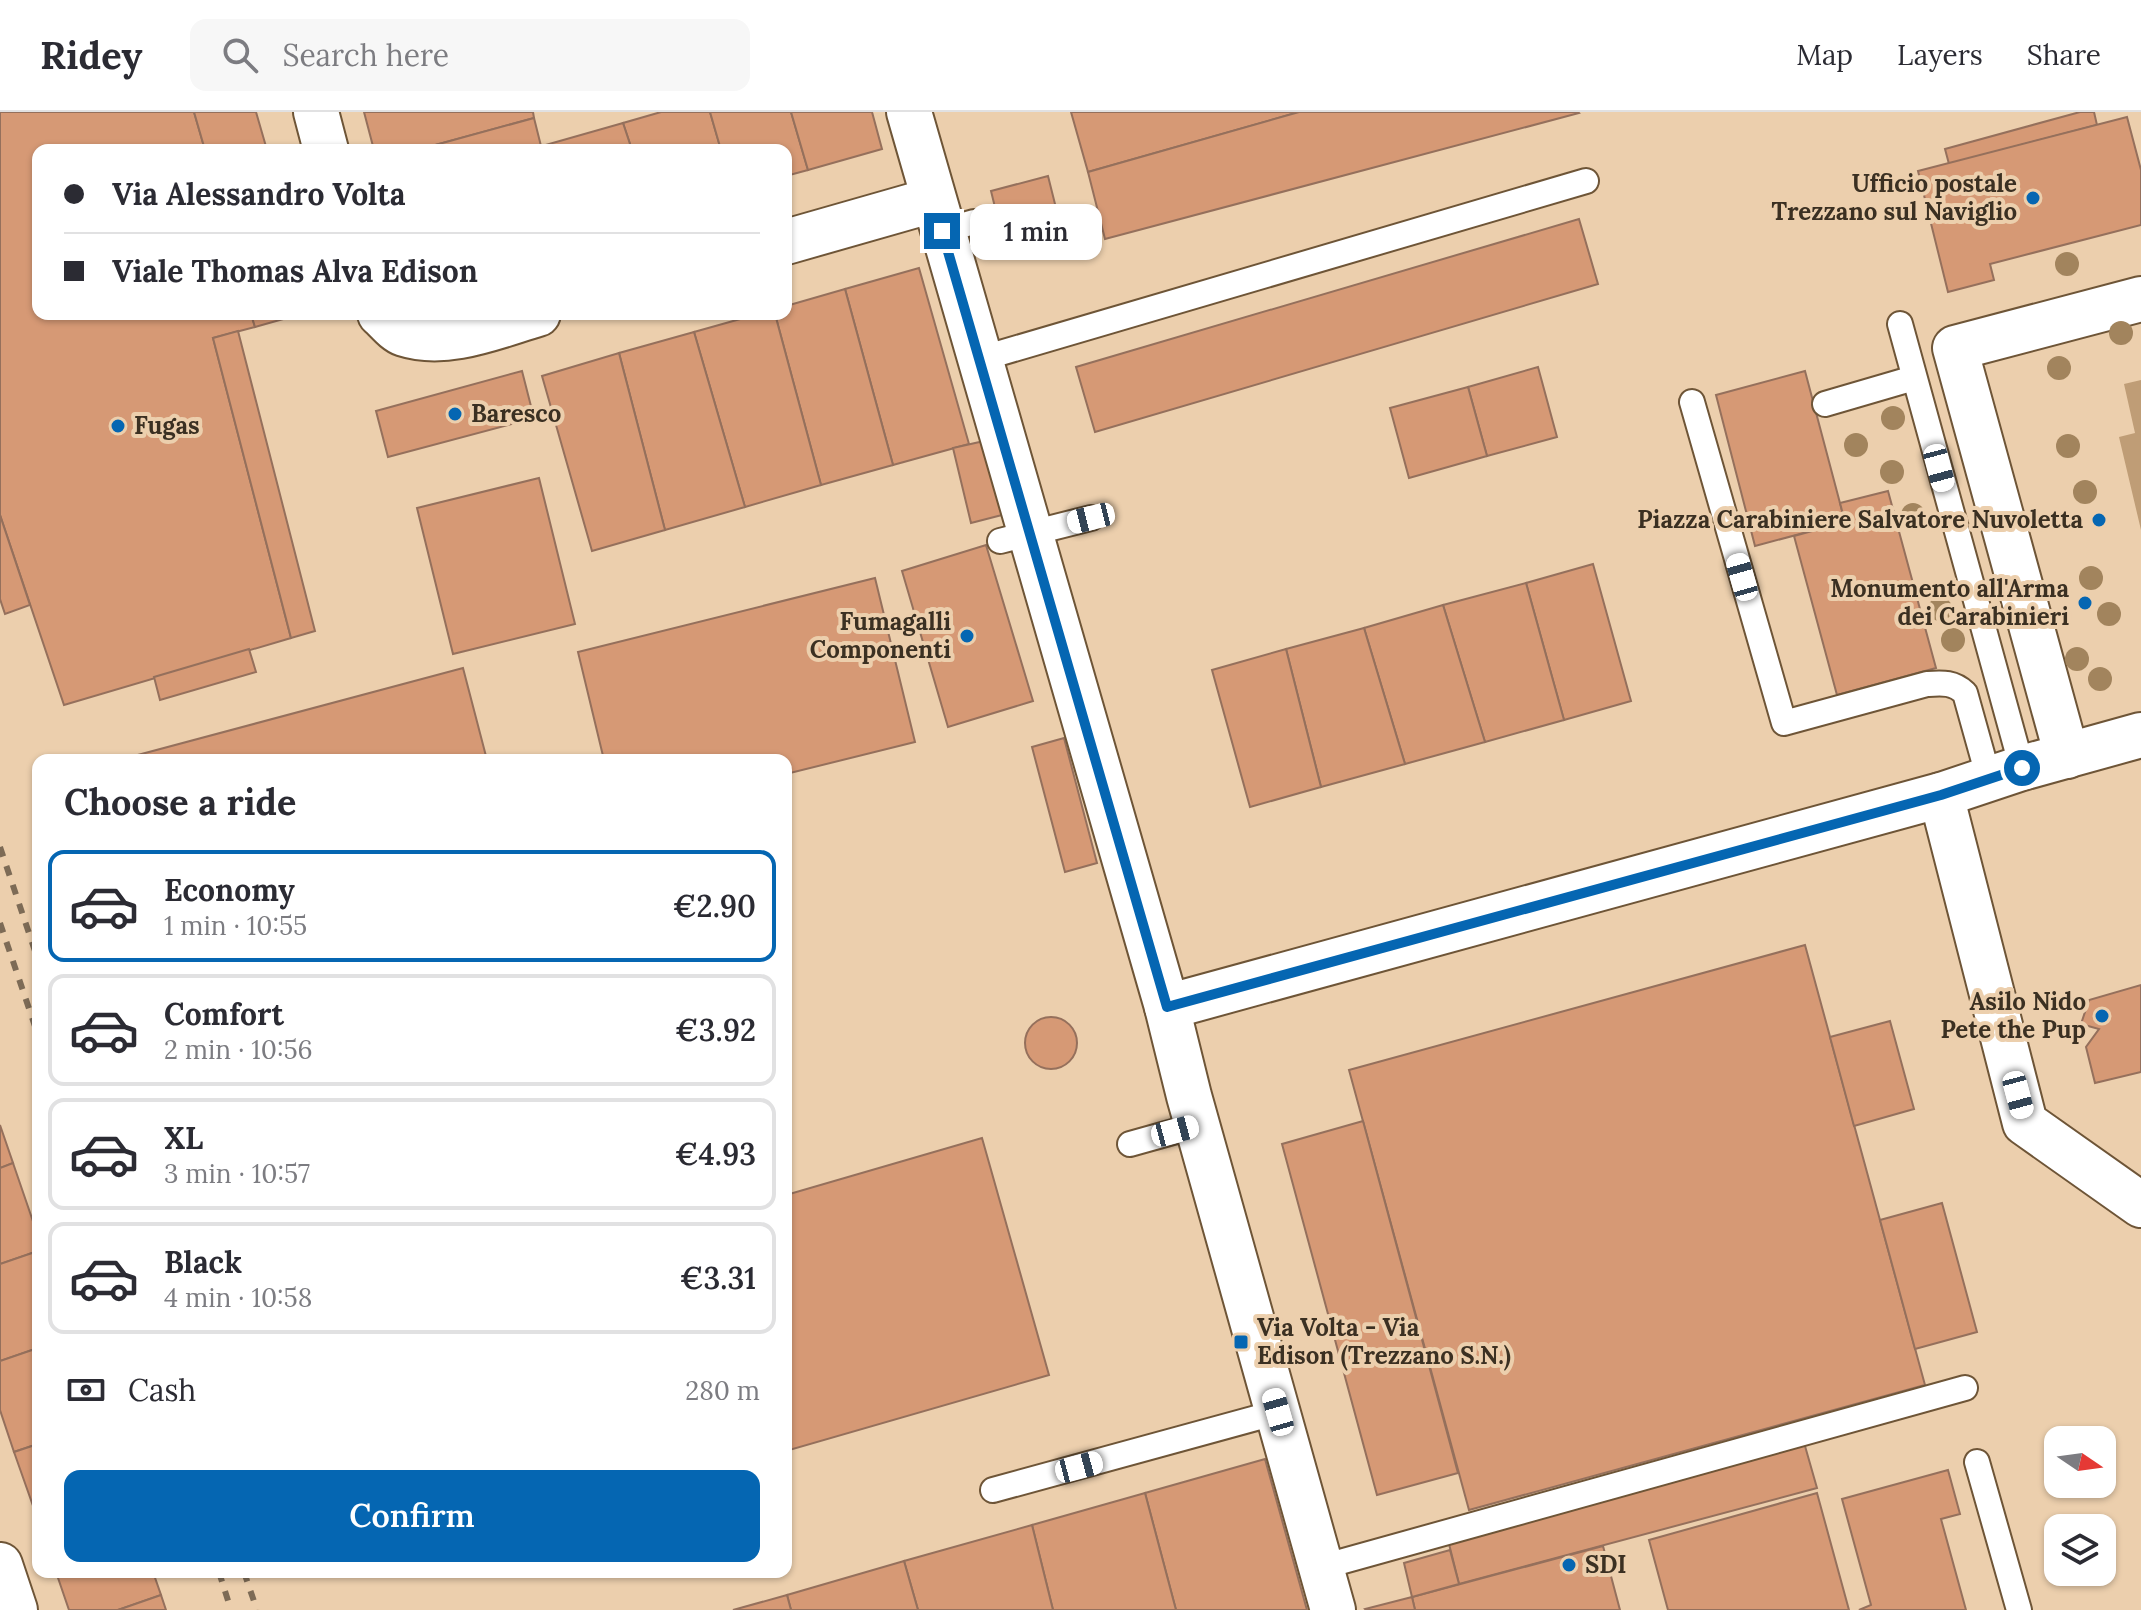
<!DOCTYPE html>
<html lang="en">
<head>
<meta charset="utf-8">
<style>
  :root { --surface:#fff; --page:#f7f7f7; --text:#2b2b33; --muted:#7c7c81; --line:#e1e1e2; --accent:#0566b2 }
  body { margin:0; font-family:Lora,serif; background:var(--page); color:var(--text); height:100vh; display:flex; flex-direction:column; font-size:30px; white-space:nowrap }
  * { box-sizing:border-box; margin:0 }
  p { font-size:26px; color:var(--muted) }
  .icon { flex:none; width:44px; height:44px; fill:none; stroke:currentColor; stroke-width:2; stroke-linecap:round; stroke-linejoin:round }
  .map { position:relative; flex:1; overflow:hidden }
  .drawer { position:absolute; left:32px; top:642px; width:760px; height:824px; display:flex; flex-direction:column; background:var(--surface); border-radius:16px; box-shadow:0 2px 6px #0004 }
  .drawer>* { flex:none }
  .top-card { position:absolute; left:32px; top:32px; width:760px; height:176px; border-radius:16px; box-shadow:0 2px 6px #0004; display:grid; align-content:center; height:176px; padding:0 32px; background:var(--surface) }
  .needle { width:52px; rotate:103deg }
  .tools { position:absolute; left:2044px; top:1314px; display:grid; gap:16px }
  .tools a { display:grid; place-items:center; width:72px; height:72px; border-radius:16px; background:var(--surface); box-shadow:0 2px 6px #0004; font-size:40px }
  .end { position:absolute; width:36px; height:36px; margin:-18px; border:10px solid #0566b2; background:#fff; box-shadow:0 0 0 4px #fff }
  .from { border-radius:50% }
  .bubble { position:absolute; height:56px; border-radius:16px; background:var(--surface); box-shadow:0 2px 6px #0004; font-size:26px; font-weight:600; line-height:56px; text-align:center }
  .car { position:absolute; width:24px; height:48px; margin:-24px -12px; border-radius:10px; box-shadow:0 0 6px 2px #0007; background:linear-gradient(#fff 24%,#345 0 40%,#fff 0 76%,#345 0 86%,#fff 0) }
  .top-card b { display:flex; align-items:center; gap:28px; height:76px; font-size:30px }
  .top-card b+b { border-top:2px solid var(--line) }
  .top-card i { width:20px; height:20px; background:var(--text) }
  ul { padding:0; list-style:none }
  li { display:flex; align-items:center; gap:24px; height:112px; margin:0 16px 12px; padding:0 16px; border:4px solid var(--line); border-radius:16px }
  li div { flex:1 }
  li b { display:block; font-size:30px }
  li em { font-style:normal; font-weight:600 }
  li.active { border-color:var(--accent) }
  li>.icon { width:72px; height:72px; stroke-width:1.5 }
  h2 { padding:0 32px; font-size:36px; line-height:96px }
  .pay { display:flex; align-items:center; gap:20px; height:88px; padding:0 32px; font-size:30px }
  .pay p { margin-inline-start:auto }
  .primary-button { display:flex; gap:16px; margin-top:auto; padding:16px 32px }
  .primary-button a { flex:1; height:92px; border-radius:16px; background:var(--accent); color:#fff; font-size:32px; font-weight:600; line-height:92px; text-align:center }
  header { display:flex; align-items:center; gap:48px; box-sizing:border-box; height:112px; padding:0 40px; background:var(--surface); border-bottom:2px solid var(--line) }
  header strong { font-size:38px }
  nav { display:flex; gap:44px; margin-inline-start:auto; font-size:28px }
  .search { width:560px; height:72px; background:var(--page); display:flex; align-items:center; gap:20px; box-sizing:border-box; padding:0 28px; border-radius:16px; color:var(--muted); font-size:30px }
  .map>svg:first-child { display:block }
  .green { fill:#bf9d76 }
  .building { fill:#d69975; stroke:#95705c; stroke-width:2 }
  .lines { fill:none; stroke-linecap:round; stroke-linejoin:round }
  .service-casing { stroke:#6e5537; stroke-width:28 }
  .minor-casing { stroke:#6e5537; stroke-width:48 }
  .service { stroke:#fff; stroke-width:24 }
  .minor { stroke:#fff; stroke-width:44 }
  .rail { stroke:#7d6b56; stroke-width:6; stroke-dasharray:10 10; stroke-linecap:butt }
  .tree { fill:#a2845d }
  .route { stroke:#0566b2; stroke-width:10 }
  .poi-dot { fill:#0566b2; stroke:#eccfad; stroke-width:3 }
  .labels { text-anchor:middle; stroke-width:8; stroke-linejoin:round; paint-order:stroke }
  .poi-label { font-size:24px; font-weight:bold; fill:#3b3022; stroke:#eccfad; text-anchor:end }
</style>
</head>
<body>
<header>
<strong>Ridey</strong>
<div class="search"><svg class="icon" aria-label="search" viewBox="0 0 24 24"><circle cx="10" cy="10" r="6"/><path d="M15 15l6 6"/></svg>Search here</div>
<nav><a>Map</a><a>Layers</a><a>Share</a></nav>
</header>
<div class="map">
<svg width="2141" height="1498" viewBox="0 0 2141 1498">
  <rect width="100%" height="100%" fill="#eccfad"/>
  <path class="green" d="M2141,268V418L2119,325L2135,321L2124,272Z"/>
  <g class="building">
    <path d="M0,0H194L205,38H38V202H251L255,215L213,226L291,526L64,593L0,403Z"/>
    <path d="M194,0H256L267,38H205Z"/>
    <path d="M364,0H533L534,6L417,38H374Z"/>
    <path d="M661,0H710L721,38H632L623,11Z"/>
    <path d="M710,0H791L808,58L786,64V38H721Z"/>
    <path d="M791,0H872L882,37L808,58Z"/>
    <path d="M1071,0H1299L1088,60Z"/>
    <path d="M1299,0H1578L1579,1L1105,127L1088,60Z"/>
    <path d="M2080,0H2094L2097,13L1949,52L1945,37Z"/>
    <path d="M2127,5L2141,58V113L1990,152L1994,168L1948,180L1918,59Z"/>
    <path d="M534,6L542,38H417Z"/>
    <path d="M623,11L632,38H542V34Z"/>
    <path d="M1048,64L1061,116L1004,132L991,79Z"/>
    <path d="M1579,107L1598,172L1095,320L1076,255Z"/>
    <path d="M919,156L969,332L893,353L845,177Z"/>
    <path d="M845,177L893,353L821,373L775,202H786V194Z"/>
    <path d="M251,202H301L255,215Z"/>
    <path d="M758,202H775L821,373L745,395L694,220Z"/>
    <path d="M238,219L315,519L291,526L213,226Z"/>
    <path d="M694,220L745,395L665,418L619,241Z"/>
    <path d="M619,241L665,418L592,439L542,264Z"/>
    <path d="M1538,255L1557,325L1487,344L1468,275Z"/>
    <path d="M522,259L534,306L388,345L376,299Z"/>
    <path d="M1805,259L1845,410L1755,434L1716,283Z"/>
    <path d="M1468,275L1487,344L1409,366L1390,296Z"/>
    <path d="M984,329L1002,403L971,411L953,336Z"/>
    <path d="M539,366L575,512L453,542L417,396Z"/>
    <path d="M1888,379L1936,556L1837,583L1794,424L1845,410L1840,391Z"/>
    <path d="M0,403L30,493L5,502L0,487Z"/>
    <path d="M986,433L1033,589L948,615L902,459Z"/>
    <path d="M1593,452L1631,589L1564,608L1526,471Z"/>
    <path d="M875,466L915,630L786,662V648H604L578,540Z"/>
    <path d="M1526,471L1564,608L1485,630L1443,493Z"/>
    <path d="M1443,493L1485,630L1405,652L1364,516Z"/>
    <path d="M1364,516L1405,652L1321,675L1286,537Z"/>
    <path d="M249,537L256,560L160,588L154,565Z"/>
    <path d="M1286,537L1321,675L1250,695L1212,558Z"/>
    <path d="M463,556L487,648H119Z"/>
    <path d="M1064,626L1097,751L1065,760L1032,635Z"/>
    <path d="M1805,833L1925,1273L1469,1398L1349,958Z"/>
    <path d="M2141,873V960L2095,971L2086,935L2099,917L2081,912L2089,888Z"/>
    <circle cx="1051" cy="931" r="26"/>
    <path d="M1890,909L1914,997L1854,1014L1830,925Z"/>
    <path d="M1363,1009L1458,1361L1377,1383L1282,1032Z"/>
    <path d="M0,1013L13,1051L0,1056Z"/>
    <path d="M982,1026L1049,1263L786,1339V1083Z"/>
    <path d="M13,1051L38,1124V1139L0,1152V1056Z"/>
    <path d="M1942,1091L1977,1220L1915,1237L1880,1108Z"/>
    <path d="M38,1139V1236L0,1249V1152Z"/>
    <path d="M38,1236V1332L14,1340L0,1298V1249Z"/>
    <path d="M1803,1327L1817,1376L1459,1472L1447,1424Z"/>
    <path d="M38,1332V1408L14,1340Z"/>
    <path d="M1265,1347L1307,1498H1176L1145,1381Z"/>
    <path d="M1948,1358L1960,1402L1941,1407L1966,1498H1859L1871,1493L1842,1387Z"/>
    <path d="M1145,1381L1176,1498H1053L1032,1413Z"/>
    <path d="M1817,1381L1849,1498H1668L1649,1428Z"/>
    <path d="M1032,1413L1053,1498H918L904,1449Z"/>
    <path d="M1603,1434L1620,1498H1415L1412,1485Z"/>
    <path d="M1450,1438L1459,1472L1412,1485L1404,1451Z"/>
    <path d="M904,1449L918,1498H791L787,1483Z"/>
    <path d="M56,1460H153L161,1483L118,1498H69Z"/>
    <path d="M161,1483L166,1498H118Z"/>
    <path d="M787,1483L791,1498H733Z"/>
    <path d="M1412,1485L1415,1498H1366L1365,1497Z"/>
  </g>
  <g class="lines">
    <defs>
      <g id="service">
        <path d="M942,119L974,110"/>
        <path d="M1900,212L2022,656"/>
        <path d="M980,247L1586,69"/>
        <path d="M1692,290L1784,611L1927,572C1943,571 1953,570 1965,581L1989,667"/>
        <path d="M1825,292L1914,266"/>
        <path d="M1000,429L1091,406"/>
        <path d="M1130,1032L1198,1013"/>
        <path d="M1977,1350L2019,1498"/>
        <path d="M993,1378L1278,1300"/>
        <path d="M1322,1455L1965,1276"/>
      </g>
      <g id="minor">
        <path d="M316,0L326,38"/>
        <path d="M909,0L1167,895L1189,984L1333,1498"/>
        <path d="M786,130L933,88"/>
        <path d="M380,202C387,208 395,219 404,222C447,236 497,214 538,202"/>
        <path d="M2067,644L1955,236L2141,187"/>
        <path d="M1941,683L2025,1011L2141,1093"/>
        <path d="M1167,895L1941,683L2022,656L2141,623"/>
        <path d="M0,1453L15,1498"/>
      </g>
    </defs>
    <use href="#service" class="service-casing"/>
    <use href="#minor" class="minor-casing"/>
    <use href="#service" class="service"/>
    <use href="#minor" class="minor"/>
    <g class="rail">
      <path d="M0,735L38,848"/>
      <path d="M0,811L38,923"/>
      <path d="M219,1460L231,1498"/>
      <path d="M244,1460L257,1498"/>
    </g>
  </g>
  <g class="tree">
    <circle cx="2067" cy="152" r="12"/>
    <circle cx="2121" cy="221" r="12"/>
    <circle cx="2059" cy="256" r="12"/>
    <circle cx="1893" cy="306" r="12"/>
    <circle cx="1856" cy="333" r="12"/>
    <circle cx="2068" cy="334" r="12"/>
    <circle cx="1892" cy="360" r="12"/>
    <circle cx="2085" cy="380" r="12"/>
    <circle cx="1913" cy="403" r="12"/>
    <circle cx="2091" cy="466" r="12"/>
    <circle cx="1940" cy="497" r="12"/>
    <circle cx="2109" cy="502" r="12"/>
    <circle cx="1953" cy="528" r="12"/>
    <circle cx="2077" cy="547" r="12"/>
    <circle cx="2100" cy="567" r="12"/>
  </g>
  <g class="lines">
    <path class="route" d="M942,119L1167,895L1941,683L2022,656"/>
  </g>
  <g class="poi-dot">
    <circle cx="2033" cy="86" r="8"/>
    <circle cx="455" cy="302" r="8"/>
    <circle cx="118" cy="314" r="8"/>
    <circle cx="2099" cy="408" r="8"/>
    <circle cx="2085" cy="491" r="8"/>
    <circle cx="967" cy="524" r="8"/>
    <circle cx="2102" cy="904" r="8"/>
    <rect x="1233" y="1222" width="16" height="16" rx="4"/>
    <circle cx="1569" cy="1453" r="8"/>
  </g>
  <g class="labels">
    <g class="poi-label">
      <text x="2017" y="80">Ufficio postale<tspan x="2017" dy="28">Trezzano sul Naviglio</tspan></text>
      <text x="471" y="310" text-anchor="start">Baresco</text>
      <text x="134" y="322" text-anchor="start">Fugas</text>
      <text x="2083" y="416">Piazza Carabiniere Salvatore Nuvoletta</text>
      <text x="2069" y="485">Monumento all'Arma<tspan x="2069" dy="28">dei Carabinieri</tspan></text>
      <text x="951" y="518">Fumagalli<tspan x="951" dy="28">Componenti</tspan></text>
      <text x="2086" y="898">Asilo Nido<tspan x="2086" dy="28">Pete the Pup</tspan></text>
      <text x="1257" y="1224" text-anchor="start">Via Volta - Via<tspan x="1257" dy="28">Edison (Trezzano S.N.)</tspan></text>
      <text x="1585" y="1461" text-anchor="start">SDI</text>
    </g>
  </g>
</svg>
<div class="tools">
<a><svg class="needle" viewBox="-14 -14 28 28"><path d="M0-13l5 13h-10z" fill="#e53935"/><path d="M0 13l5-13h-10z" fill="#7c7c81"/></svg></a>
<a><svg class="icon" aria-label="layers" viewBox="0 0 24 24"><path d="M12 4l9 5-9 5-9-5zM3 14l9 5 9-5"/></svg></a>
</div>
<i class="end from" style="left:2022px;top:656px"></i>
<i class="end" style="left:942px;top:119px"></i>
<div class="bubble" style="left:970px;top:92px;width:132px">1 min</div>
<i class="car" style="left:1939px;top:356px;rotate:165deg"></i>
<i class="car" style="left:1091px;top:406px;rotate:256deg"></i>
<i class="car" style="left:1742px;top:465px;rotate:344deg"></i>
<i class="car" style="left:2018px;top:983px;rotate:165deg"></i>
<i class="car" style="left:1175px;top:1019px;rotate:75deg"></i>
<i class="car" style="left:1278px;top:1300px;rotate:344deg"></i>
<i class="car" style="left:1079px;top:1355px;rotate:75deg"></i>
<div class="top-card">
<b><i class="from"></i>Via Alessandro Volta</b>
<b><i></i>Viale Thomas Alva Edison</b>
</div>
<section class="drawer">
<h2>Choose a ride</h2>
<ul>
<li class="active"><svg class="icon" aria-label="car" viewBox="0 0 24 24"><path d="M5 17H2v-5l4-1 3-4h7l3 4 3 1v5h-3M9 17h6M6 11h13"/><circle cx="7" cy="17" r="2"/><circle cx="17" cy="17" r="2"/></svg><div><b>Economy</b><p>1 min · 10:55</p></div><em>€2.90</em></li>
<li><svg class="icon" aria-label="car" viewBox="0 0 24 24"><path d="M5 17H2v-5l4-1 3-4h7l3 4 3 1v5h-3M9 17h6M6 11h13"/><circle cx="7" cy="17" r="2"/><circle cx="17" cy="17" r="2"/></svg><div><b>Comfort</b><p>2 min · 10:56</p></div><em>€3.92</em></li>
<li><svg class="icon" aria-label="car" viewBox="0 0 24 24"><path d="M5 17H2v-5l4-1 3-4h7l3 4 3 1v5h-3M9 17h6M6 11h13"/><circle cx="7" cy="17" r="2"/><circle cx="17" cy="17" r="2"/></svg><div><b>XL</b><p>3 min · 10:57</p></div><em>€4.93</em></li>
<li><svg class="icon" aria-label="car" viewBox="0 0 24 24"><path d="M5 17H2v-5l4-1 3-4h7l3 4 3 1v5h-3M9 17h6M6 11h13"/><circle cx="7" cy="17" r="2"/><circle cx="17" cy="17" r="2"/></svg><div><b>Black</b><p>4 min · 10:58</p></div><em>€3.31</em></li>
</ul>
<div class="pay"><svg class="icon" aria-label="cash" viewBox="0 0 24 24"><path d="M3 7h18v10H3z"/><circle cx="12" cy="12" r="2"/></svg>Cash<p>280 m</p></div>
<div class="primary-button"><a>Confirm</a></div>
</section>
</div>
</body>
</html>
